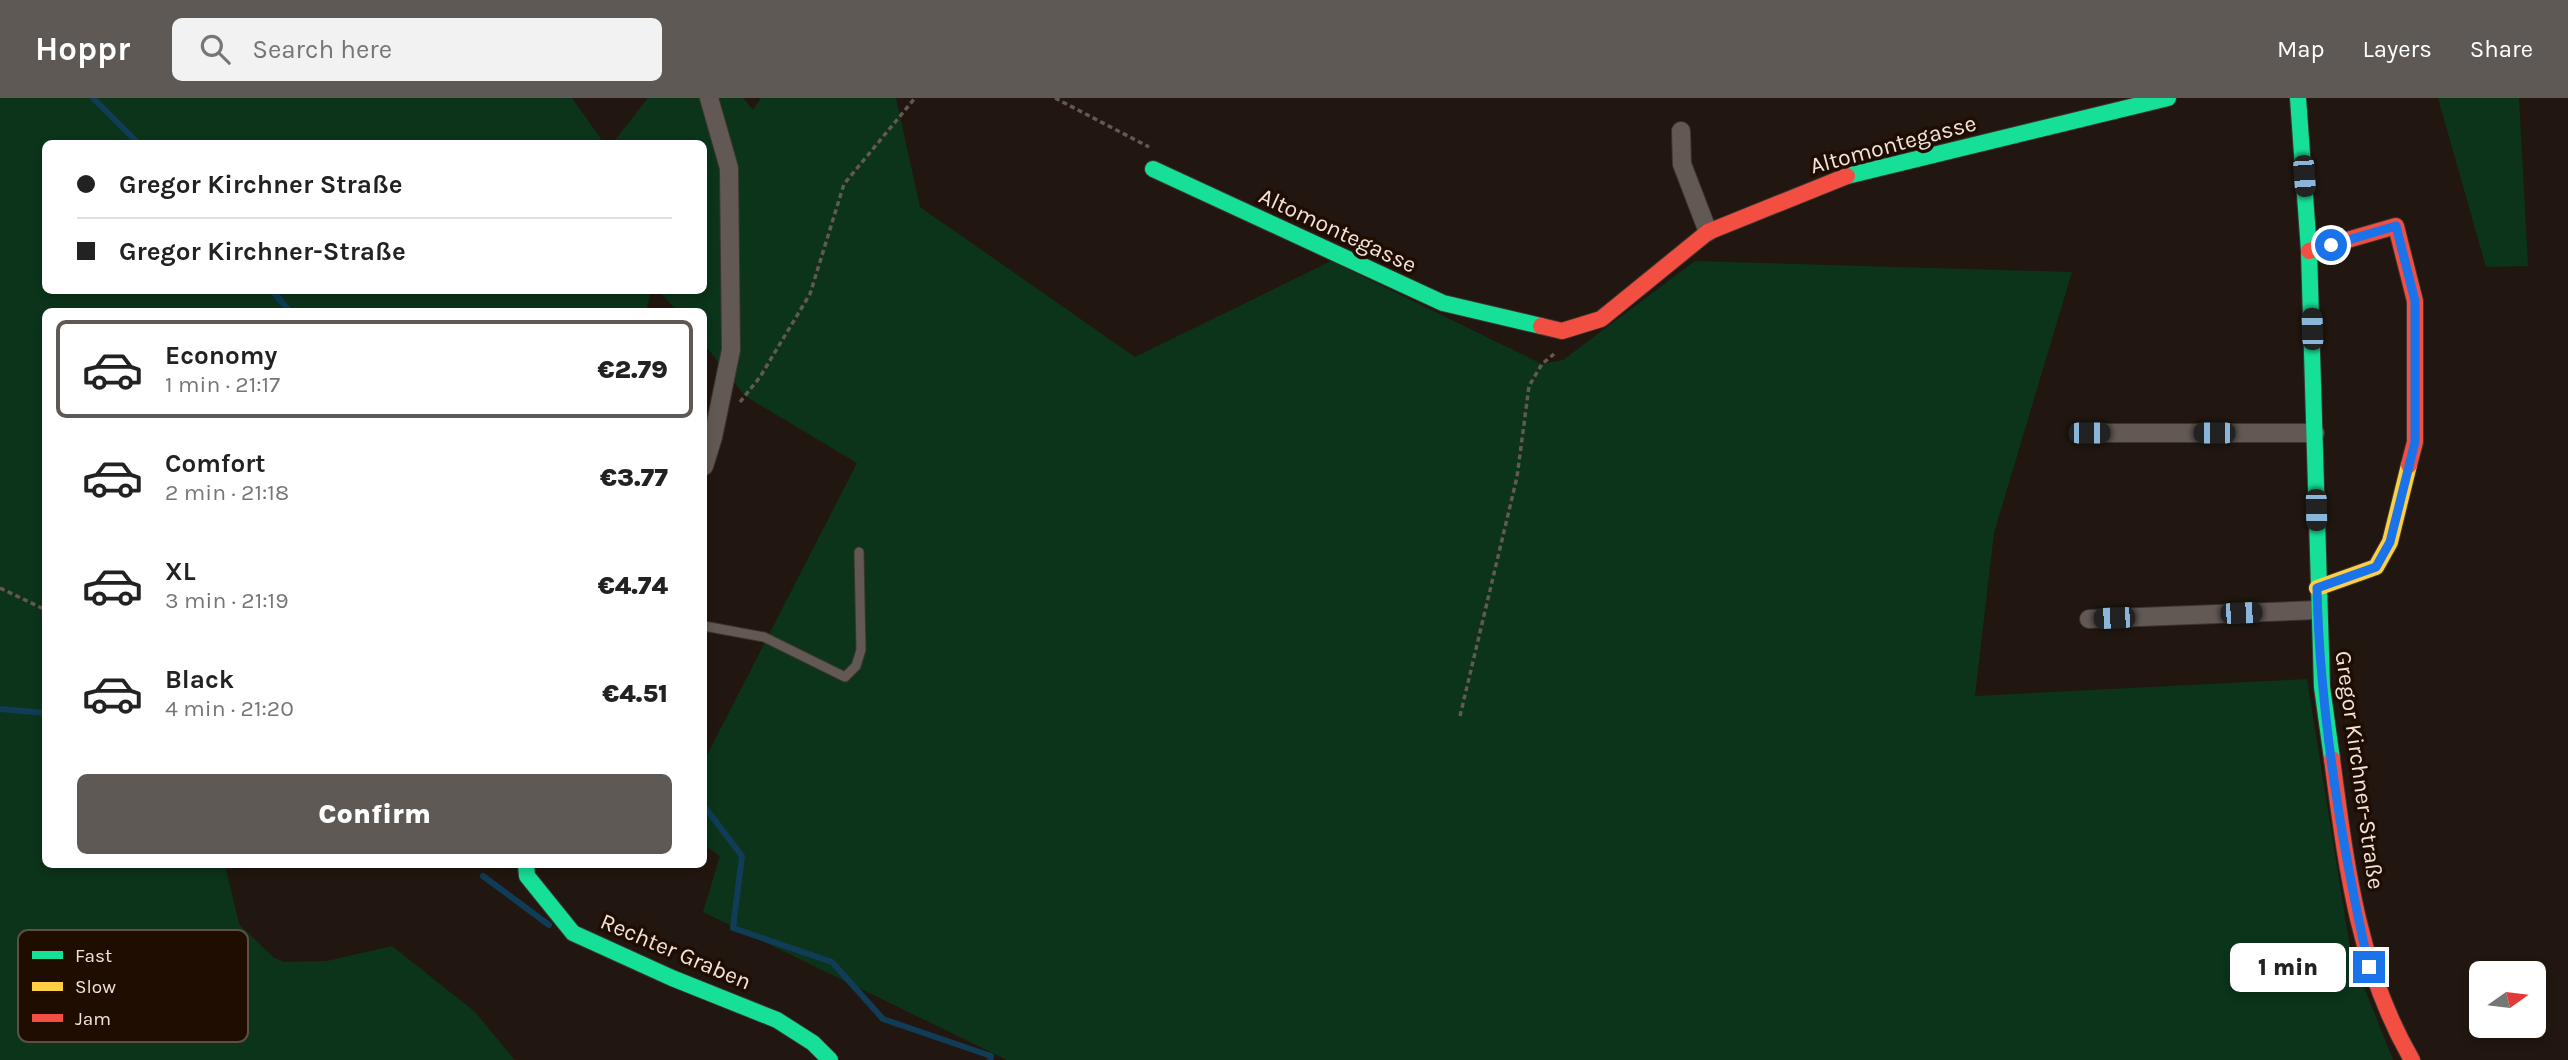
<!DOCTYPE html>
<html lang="en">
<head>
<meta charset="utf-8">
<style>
  :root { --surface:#fff; --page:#f2f2f2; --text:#222; --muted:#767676; --line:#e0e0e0; --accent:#5e5955 }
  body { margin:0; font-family:Karla,sans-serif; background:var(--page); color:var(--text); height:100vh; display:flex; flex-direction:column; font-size:26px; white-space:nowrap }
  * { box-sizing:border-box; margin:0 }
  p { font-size:23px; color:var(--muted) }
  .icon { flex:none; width:38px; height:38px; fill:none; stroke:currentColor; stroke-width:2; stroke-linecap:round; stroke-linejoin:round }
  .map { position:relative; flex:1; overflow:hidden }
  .panel { position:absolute; left:42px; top:210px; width:665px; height:560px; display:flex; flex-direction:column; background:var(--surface); border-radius:10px; box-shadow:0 4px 10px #0003 }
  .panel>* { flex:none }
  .banner { position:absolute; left:42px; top:42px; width:665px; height:154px; border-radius:10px; box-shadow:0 4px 10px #0003; display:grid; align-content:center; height:154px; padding:0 35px; background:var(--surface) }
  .needle { width:46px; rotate:76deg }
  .buttons { position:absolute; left:2469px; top:863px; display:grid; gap:14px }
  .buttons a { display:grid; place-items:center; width:77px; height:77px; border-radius:10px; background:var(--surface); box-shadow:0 4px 10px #0003; font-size:35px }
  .end { position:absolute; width:32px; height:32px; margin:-16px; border:9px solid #1a73e8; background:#fff; box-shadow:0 0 0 4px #fff }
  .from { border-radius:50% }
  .bubble { position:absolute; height:49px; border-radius:10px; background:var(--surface); box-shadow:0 4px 10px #0003; font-size:23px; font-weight:800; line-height:49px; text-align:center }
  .car { position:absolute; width:21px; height:42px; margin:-21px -10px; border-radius:9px; box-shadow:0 0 5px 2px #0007; background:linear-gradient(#222 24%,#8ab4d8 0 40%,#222 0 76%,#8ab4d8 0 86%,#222 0) }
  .banner b { display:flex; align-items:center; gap:24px; height:66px; font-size:26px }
  .banner b+b { border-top:2px solid var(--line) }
  .banner i { width:18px; height:18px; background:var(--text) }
  ul { padding:12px 0 0; list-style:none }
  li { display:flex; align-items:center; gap:21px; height:98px; margin:0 14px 10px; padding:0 21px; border:4px solid transparent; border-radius:10px }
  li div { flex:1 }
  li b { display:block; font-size:26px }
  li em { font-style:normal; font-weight:800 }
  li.current { border-color:var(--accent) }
  li>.icon { width:63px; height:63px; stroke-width:1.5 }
  .primary-button { display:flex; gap:14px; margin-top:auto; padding:14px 35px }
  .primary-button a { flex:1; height:80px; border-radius:10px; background:var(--accent); color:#fff; font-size:28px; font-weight:800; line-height:80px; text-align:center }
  header { display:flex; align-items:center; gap:42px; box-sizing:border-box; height:98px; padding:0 35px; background:var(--accent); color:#fff }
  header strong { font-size:33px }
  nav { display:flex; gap:38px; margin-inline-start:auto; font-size:24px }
  .search { width:490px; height:63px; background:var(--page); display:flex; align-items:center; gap:18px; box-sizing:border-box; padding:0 24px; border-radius:10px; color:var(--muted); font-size:26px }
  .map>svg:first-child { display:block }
  .green { fill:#0b341b }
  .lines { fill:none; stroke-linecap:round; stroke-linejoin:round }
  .stream { stroke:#103c57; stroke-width:6 }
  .lane-casing { stroke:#3d352f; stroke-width:11 }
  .street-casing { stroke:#3d352f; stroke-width:20 }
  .fast-casing { stroke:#3d352f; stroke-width:18 }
  .slow-casing { stroke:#3d352f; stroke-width:18 }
  .jam-casing { stroke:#3d352f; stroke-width:18 }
  .path { stroke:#625954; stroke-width:3.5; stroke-dasharray:5 3.5; stroke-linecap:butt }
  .lane { stroke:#625954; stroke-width:9 }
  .street { stroke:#625954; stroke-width:18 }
  .fast { stroke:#16e098; stroke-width:16 }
  .slow { stroke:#ffcf43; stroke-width:16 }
  .jam { stroke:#f24e42; stroke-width:16 }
  .route { stroke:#1a73e8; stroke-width:9 }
  .labels { text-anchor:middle; stroke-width:7; stroke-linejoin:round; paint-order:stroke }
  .street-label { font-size:23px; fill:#f1e4da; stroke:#1f0d02 }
  .key { fill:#1f0d02; stroke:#5e4e43; stroke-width:2 }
  .key-label { font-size:19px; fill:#f1e4da }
</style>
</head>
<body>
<header>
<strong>Hoppr</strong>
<div class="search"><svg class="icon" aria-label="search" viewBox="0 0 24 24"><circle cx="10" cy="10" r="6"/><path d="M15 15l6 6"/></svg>Search here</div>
<nav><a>Map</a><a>Layers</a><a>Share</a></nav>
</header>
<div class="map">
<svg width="2568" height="962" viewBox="0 0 2568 962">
  <rect width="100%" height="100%" fill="#211710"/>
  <g class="green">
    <path d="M0,0H572L604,45L46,46V192L651,193L646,214H46V766L225,767L239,826L273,859L284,864L327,863L392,848L474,913L515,962H0Z"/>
    <path d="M648,0H743L753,12L761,0H896L920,109L1135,259L1331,163L1542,266L1563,262L1695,163L2072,174L1994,435L1975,598L2307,581L2351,856L2393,962H1007L703,814L720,758L704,747V663L857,365L745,298L704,246V214L677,213L659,193L704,192V46H612Z"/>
    <path d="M2438,0H2519L2528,168L2486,169Z"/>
  </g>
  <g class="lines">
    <g class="stream">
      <path d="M93,0L139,46"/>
      <path d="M272,192L290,214"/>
      <path d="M0,611L46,615"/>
      <path d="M704,708L742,758L733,830L832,864L883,921L991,958L990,962"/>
      <path d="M483,778L549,827"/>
    </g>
    <defs>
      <path id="lane" d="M704,528L764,539L845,579L856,568L861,552L859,454"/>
      <g id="street">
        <path d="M1681,33L1682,66L1708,134"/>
        <path d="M2089,335H2315"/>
        <path d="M704,368L713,339L731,252L729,70L709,0"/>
        <path d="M2089,521L2317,512"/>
      </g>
      <g id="fast">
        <path d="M2298,0L2309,153L2322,589L2332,661"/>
        <path d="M1153,71L1443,205L1541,228"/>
        <path d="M1847,78L2168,0"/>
        <path d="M526,766L527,778L573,835L672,880L777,922L813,945L830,962"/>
      </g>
      <path id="slow" d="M2317,490L2376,469L2390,444L2409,367"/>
      <g id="jam">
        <path d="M2309,153L2396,128L2415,203V344L2409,367"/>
        <path d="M1541,228L1562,233L1601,221L1708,134L1847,78"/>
        <path d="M2332,661C2346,766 2358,869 2412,962"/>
      </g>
    </defs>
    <use href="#lane" class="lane-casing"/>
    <use href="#street" class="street-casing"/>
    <use href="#fast" class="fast-casing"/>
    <use href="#slow" class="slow-casing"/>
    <use href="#jam" class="jam-casing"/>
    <g class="path">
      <path d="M1055,0L1149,49"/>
      <path d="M740,304L760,279L810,196L844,86L915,0"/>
      <path d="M0,490L46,512"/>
      <path d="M1460,618L1517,379L1529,288L1542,266L1554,256"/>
    </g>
    <use href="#lane" class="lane"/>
    <use href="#street" class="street"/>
    <use href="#fast" class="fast"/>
    <use href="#slow" class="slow"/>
    <use href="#jam" class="jam"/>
  </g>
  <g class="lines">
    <path class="route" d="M2331,147L2396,128L2415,203V344L2390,444L2376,469L2317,490C2320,618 2341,745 2369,869"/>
  </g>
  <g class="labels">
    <g class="street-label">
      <text transform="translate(1893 46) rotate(-15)" y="8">Altomontegasse</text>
      <text transform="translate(1338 132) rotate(25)" y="8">Altomontegasse</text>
      <text transform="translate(2360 672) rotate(82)" y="8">Gregor Kirchner-Straße</text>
      <text transform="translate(676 853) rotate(23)" y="8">Rechter Graben</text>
    </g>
  </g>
  <rect x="18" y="832" width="230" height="112" rx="10" class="key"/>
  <rect x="32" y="853" width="31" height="8" fill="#16e098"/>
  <rect x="32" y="884" width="31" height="9" fill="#ffcf43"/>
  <rect x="32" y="916" width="31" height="8" fill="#f24e42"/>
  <g class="key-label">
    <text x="75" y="864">Fast</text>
    <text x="75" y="895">Slow</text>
    <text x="75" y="927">Jam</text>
  </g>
</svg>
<div class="buttons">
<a><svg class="needle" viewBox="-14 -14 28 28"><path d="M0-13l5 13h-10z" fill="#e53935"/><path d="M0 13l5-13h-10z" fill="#767676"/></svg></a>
</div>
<i class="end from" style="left:2331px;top:147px"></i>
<i class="end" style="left:2369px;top:869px"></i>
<div class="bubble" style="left:2230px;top:845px;width:116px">1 min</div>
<i class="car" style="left:2304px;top:78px;rotate:176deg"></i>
<i class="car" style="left:2312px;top:231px;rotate:358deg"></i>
<i class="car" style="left:2089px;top:335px;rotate:90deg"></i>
<i class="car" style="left:2214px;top:335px;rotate:270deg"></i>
<i class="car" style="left:2316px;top:412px;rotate:179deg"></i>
<i class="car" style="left:2241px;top:515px;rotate:88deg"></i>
<i class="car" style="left:2114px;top:520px;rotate:268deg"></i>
<div class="banner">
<b><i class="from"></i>Gregor Kirchner Straße</b>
<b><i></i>Gregor Kirchner-Straße</b>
</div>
<section class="panel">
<ul>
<li class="current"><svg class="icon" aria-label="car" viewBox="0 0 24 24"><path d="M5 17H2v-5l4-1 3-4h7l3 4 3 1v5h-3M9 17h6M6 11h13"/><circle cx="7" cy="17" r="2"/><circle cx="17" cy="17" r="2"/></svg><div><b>Economy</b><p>1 min · 21:17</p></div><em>€2.79</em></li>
<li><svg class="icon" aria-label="car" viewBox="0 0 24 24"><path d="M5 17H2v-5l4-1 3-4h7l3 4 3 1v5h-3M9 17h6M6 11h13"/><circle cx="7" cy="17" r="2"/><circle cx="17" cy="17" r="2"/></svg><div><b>Comfort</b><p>2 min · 21:18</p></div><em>€3.77</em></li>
<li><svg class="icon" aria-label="car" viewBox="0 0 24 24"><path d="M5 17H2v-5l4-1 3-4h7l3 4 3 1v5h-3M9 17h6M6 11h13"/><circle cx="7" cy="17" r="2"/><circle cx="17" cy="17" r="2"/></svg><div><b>XL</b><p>3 min · 21:19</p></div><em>€4.74</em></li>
<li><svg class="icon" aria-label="car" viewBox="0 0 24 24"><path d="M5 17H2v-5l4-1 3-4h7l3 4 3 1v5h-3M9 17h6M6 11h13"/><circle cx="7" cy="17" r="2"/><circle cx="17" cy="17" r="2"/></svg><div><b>Black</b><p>4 min · 21:20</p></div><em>€4.51</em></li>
</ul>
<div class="primary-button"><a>Confirm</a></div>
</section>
</div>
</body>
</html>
